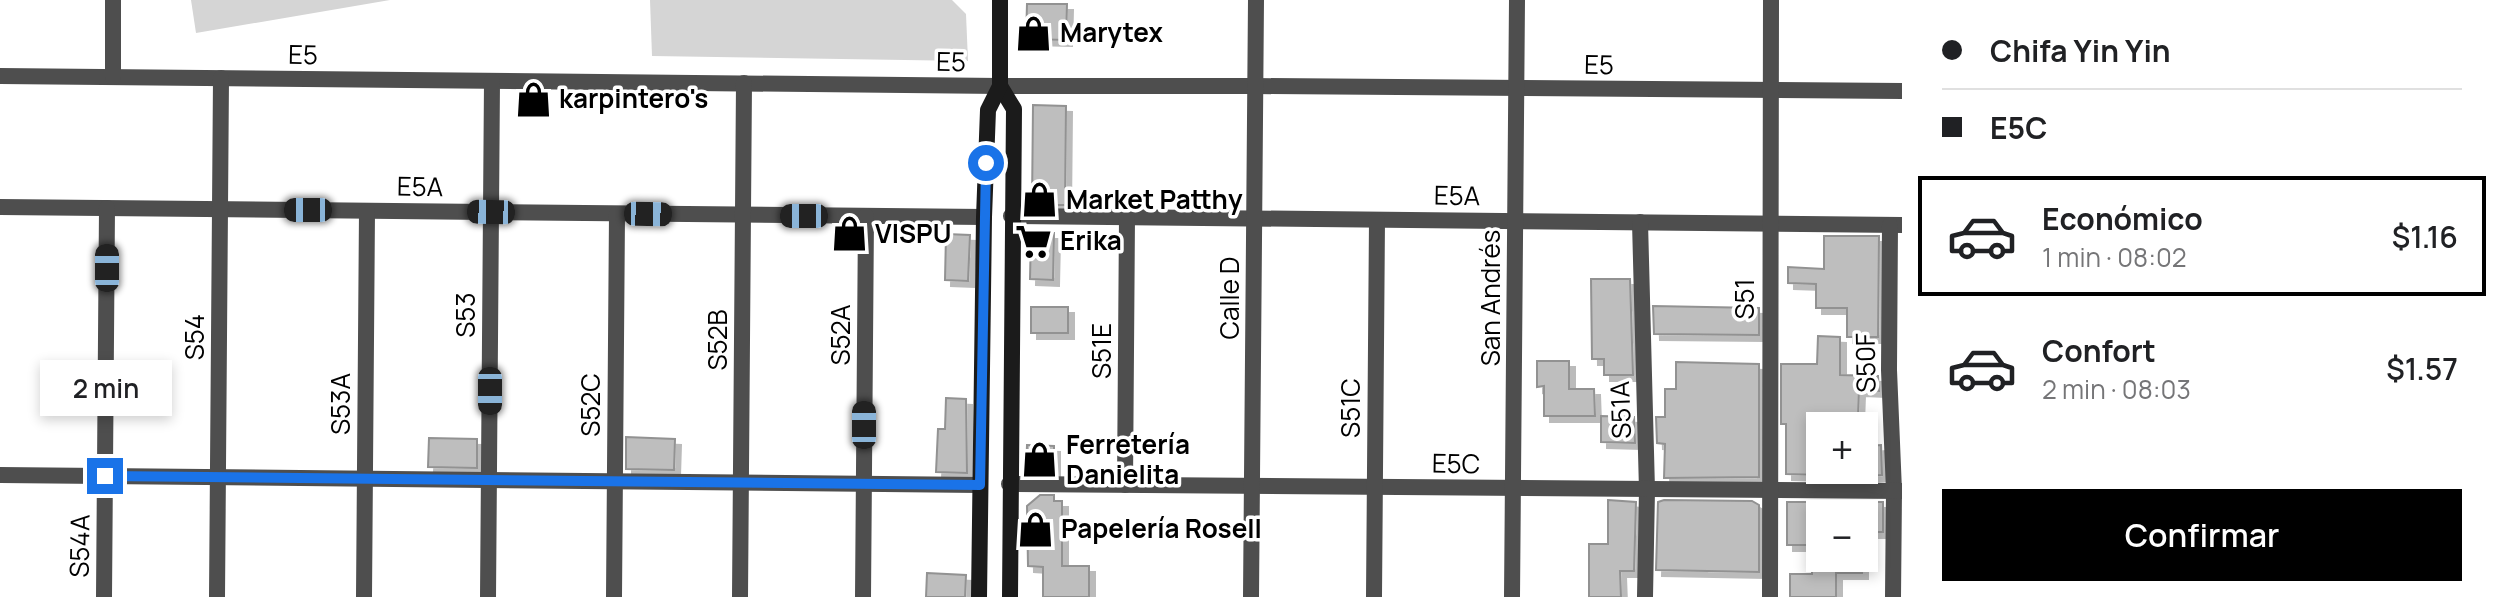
<!DOCTYPE html>
<html lang="es">
<head>
<meta charset="utf-8">
<style>
  :root { --surface:#fff; --page:#f2f2f2; --text:#202124; --muted:#757577; --line:#e0e0e0; --accent:#000 }
  body { margin:0; font-family:Manrope,sans-serif; background:var(--page); color:var(--text); height:100vh; display:flex; flex-direction:column; font-size:30px; white-space:nowrap }
  * { box-sizing:border-box; margin:0 }
  p { font-size:26px; color:var(--muted) }
  .icon { flex:none; width:44px; height:44px; fill:none; stroke:currentColor; stroke-width:2; stroke-linecap:round; stroke-linejoin:round }
  .map { position:relative; flex:1; overflow:hidden }
  .panel { display:flex; flex-direction:column; background:var(--surface); width:600px }
  .panel>* { flex:none }
  .top-card { display:grid; align-content:center; height:176px; padding:0 40px; background:var(--surface) }
  .controls { position:absolute; left:1806px; top:412px; display:grid; gap:16px }
  .controls a { display:grid; place-items:center; width:72px; height:72px; border-radius:0px; background:var(--surface); box-shadow:0 4px 12px #0003; font-size:40px }
  .end { position:absolute; width:36px; height:36px; margin:-18px; border:10px solid #1a73e8; background:#fff; box-shadow:0 0 0 4px #fff }
  .from { border-radius:50% }
  .bubble { position:absolute; height:56px; border-radius:0px; background:var(--surface); box-shadow:0 4px 12px #0003; font-size:26px; font-weight:600; line-height:56px; text-align:center }
  .car { position:absolute; width:24px; height:48px; margin:-24px -12px; border-radius:10px; box-shadow:0 0 6px 2px #0007; background:linear-gradient(#222 24%,#8ab4d8 0 40%,#222 0 76%,#8ab4d8 0 86%,#222 0) }
  .top-card b { display:flex; align-items:center; gap:28px; height:76px; font-size:30px }
  .top-card b+b { border-top:2px solid var(--line) }
  .top-card i { width:20px; height:20px; background:var(--text) }
  ul { padding:0; list-style:none }
  li { display:flex; align-items:center; gap:24px; height:120px; margin:0 16px 12px; padding:0 24px; border:4px solid transparent; border-radius:0px }
  li div { flex:1 }
  li b { display:block; font-size:30px }
  li em { font-style:normal; font-weight:600 }
  li.active { border-color:var(--accent) }
  li>.icon { width:72px; height:72px; stroke-width:1.5 }
  .action { display:flex; gap:16px; margin-top:auto; padding:16px 40px }
  .action a { flex:1; height:92px; border-radius:0px; background:var(--accent); color:#fff; font-size:32px; font-weight:600; line-height:92px; text-align:center }
  main { display:flex; flex:1; min-height:0 }
  .map>svg:first-child { display:block }
  .green { fill:#d5d5d5 }
  .building { fill:#bebebe; stroke:#929292; stroke-width:2; filter:url(#shadow) }
  .lines { fill:none; stroke-linecap:round; stroke-linejoin:round }
  .street { stroke:#4e4e4e; stroke-width:16 }
  .secondary { stroke:#1b1b1b; stroke-width:16 }
  .route { stroke:#1a73e8; stroke-width:10 }
  .labels { text-anchor:middle; stroke-width:7; stroke-linejoin:round; paint-order:stroke }
  .poi-label { font-size:26px; font-weight:bold; fill:#000; stroke:#fff; text-anchor:start }
  .street-label { font-size:26px; fill:#000; stroke:#fff }
</style>
</head>
<body>
<main>
<div class="map">
<svg width="1902" height="597" viewBox="0 0 1902 597">
  <defs>
    <filter id="shadow"><feDropShadow dx="6" dy="6" stdDeviation="0" flood-color="#0004"/></filter>
  </defs>
  <rect width="100%" height="100%" fill="#fff"/>
  <g class="green">
    <path d="M191,0H390L196,33Z"/>
    <path d="M650,0H952L966,14L968,61L652,56Z"/>
  </g>
  <g class="building">
    <path d="M1027,4H1067L1066,40L1026,39Z"/>
    <path d="M1033,105L1066,106L1065,205H1032Z"/>
    <path d="M1031,233H1054L1053,280L1030,279Z"/>
    <path d="M946,234L970,235L968,281L945,280Z"/>
    <path d="M1824,236H1879L1878,337H1847V308H1816V284L1788,283V267L1824,269Z"/>
    <path d="M1591,279H1630L1633,375H1604V359H1592Z"/>
    <path d="M1653,306L1759,308V335L1654,334Z"/>
    <rect x="1031" y="307" width="37" height="26"/>
    <path d="M1818,336L1840,337V375L1878,376L1879,391L1859,390L1858,417L1838,416V426H1820V475L1786,474V424H1781V364H1817Z"/>
    <path d="M1537,361H1569V389H1594L1595,416H1544V386L1537,387Z"/>
    <path d="M1676,362L1759,364V477L1664,478L1665,444L1657,443L1656,417H1665V389H1676Z"/>
    <path d="M946,398L966,399L967,473L936,472L938,429H945Z"/>
    <path d="M1601,416L1634,417L1635,443L1601,442Z"/>
    <path d="M626,437L675,439L674,470L626,469Z"/>
    <path d="M429,438L477,439V468L428,467Z"/>
    <path d="M1027,445L1054,446V473H1026Z"/>
    <path d="M1881,445L1882,475L1864,476V446Z"/>
    <path d="M1040,495H1054V501H1062V566H1089V597H1043V567L1028,566L1027,506Z"/>
    <path d="M1608,500L1636,502L1634,571H1620L1621,597H1589V544H1608Z"/>
    <path d="M1664,500L1752,501L1759,505V572L1656,570L1658,502Z"/>
    <path d="M1787,502H1883V532H1864V514H1820V545H1787Z"/>
    <path d="M1812,558H1862V573H1836V597H1790V574H1812Z"/>
    <path d="M927,573L966,575L965,597H926Z"/>
  </g>
  <g class="lines">
    <g class="street">
      <path d="M0,76L1000,86H1255L1902,91"/>
      <path d="M113,77V0"/>
      <path d="M0,207L984,217"/>
      <path d="M1011,216L1902,225"/>
      <path d="M1640,222L1647,490L1645,597"/>
      <path d="M1890,225L1889,370L1894,491L1893,597"/>
      <path d="M0,475L980,485"/>
      <path d="M1009,484L1902,491"/>
      <path d="M1125,485L1127,217"/>
      <path d="M104,597L107,208"/>
      <path d="M217,597L221,78"/>
      <path d="M364,597L367,211"/>
      <path d="M488,597L492,81"/>
      <path d="M614,597L617,214"/>
      <path d="M740,597L744,83"/>
      <path d="M863,597L866,216"/>
      <path d="M1251,597L1256,0"/>
      <path d="M1374,597L1377,220"/>
      <path d="M1512,597L1517,0"/>
      <path d="M1770,597L1771,0"/>
    </g>
    <g class="secondary">
      <path d="M1000,86L1014,109L1010,597"/>
      <path d="M979,597L984,217L988,110L1000,86V0"/>
    </g>
  </g>
  <g class="lines">
    <path class="route" d="M105,476L980,485L986,163"/>
  </g>
  <defs>
    <symbol id="shop-bare" viewBox="-9 -9 18 18"><path d="M-5-2.5h2.3a2.7 3.5 0 0 1 5.4 0H5L5.5 6h-11ZM-1.5-2.5h3a1.5 2.3 0 0 0-3 0Z" fill="#000" stroke="#fff" stroke-width="2.5" paint-order="stroke"/></symbol>
    <symbol id="supermarket-bare" viewBox="-9 -9 18 18"><path d="M-6-5.5h2.5l.6 2H6L4.5 2H-2.5L-4.4-4H-6ZM-1.5 3.2a1.3 1.3 0 1 0 .1 0ZM3 3.2a1.3 1.3 0 1 0 .1 0Z" fill="#000" stroke="#fff" stroke-width="2.5" paint-order="stroke"/></symbol>
  </defs>
  <g fill-rule="evenodd">
    <use href="#shop-bare" x="1008" y="8" width="51" height="51"/>
    <use href="#shop-bare" x="508" y="74" width="51" height="51"/>
    <use href="#shop-bare" x="1014" y="174" width="51" height="51"/>
    <use href="#shop-bare" x="824" y="208" width="51" height="51"/>
    <use href="#supermarket-bare" x="1008" y="216" width="51" height="51"/>
    <use href="#shop-bare" x="1014" y="434" width="51" height="51"/>
    <use href="#shop-bare" x="1010" y="504" width="51" height="51"/>
  </g>
  <g class="labels">
    <g class="poi-label">
      <text x="1060" y="42">Marytex</text>
      <text x="559" y="108">karpintero's</text>
      <text x="1066" y="209">Market Patthy</text>
      <text x="875" y="243">VISPU</text>
      <text x="1060" y="250">Erika</text>
      <text x="1066" y="454">Ferretería<tspan x="1066" dy="30">Danielita</tspan></text>
      <text x="1061" y="538">Papelería Rosell</text>
    </g>
    <g class="street-label">
      <text transform="translate(303 55) rotate(1)" y="9">E5</text>
      <text transform="translate(951 62) rotate(1)" y="9">E5</text>
      <text transform="translate(1599 65) rotate(1)" y="9">E5</text>
      <text transform="translate(420 187) rotate(1)" y="9">E5A</text>
      <text transform="translate(1457 196) rotate(1)" y="9">E5A</text>
      <text transform="translate(1230 298) rotate(-90)" y="9">Calle D</text>
      <text transform="translate(1491 298) rotate(-90)" y="9">San Andrés</text>
      <text transform="translate(1745 299) rotate(-90)" y="9">S51</text>
      <text transform="translate(466 315) rotate(-90)" y="9">S53</text>
      <text transform="translate(841 335) rotate(-90)" y="9">S52A</text>
      <text transform="translate(195 337) rotate(-90)" y="9">S54</text>
      <text transform="translate(718 340) rotate(-90)" y="9">S52B</text>
      <text transform="translate(1102 351) rotate(-90)" y="9">S51E</text>
      <text transform="translate(1866 363) rotate(-91)" y="9">S50F</text>
      <text transform="translate(341 404) rotate(-90)" y="9">S53A</text>
      <text transform="translate(591 405) rotate(-90)" y="9">S52C</text>
      <text transform="translate(1351 408) rotate(-90)" y="9">S51C</text>
      <text transform="translate(1621 410) rotate(-92)" y="9">S51A</text>
      <text transform="translate(1456 464) rotate(1)" y="9">E5C</text>
      <text transform="translate(80 546) rotate(-89)" y="9">S54A</text>
    </g>
  </g>
</svg>
<div class="controls">
<a>+</a>
<a>−</a>
</div>
<i class="end from" style="left:986px;top:163px"></i>
<i class="end" style="left:105px;top:476px"></i>
<div class="bubble" style="left:40px;top:360px;width:132px">2 min</div>
<i class="car" style="left:308px;top:210px;rotate:270deg"></i>
<i class="car" style="left:491px;top:212px;rotate:271deg"></i>
<i class="car" style="left:648px;top:214px;rotate:91deg"></i>
<i class="car" style="left:804px;top:216px;rotate:270deg"></i>
<i class="car" style="left:107px;top:268px;rotate:0deg"></i>
<i class="car" style="left:490px;top:391px;rotate:180deg"></i>
<i class="car" style="left:864px;top:425px;rotate:0deg"></i>
</div>
<section class="panel">
<div class="top-card">
<b><i class="from"></i>Chifa Yin Yin</b>
<b><i></i>E5C</b>
</div>
<ul>
<li class="active"><svg class="icon" aria-label="car" viewBox="0 0 24 24"><path d="M5 17H2v-5l4-1 3-4h7l3 4 3 1v5h-3M9 17h6M6 11h13"/><circle cx="7" cy="17" r="2"/><circle cx="17" cy="17" r="2"/></svg><div><b>Económico</b><p>1 min · 08:02</p></div><em>$1.16</em></li>
<li><svg class="icon" aria-label="car" viewBox="0 0 24 24"><path d="M5 17H2v-5l4-1 3-4h7l3 4 3 1v5h-3M9 17h6M6 11h13"/><circle cx="7" cy="17" r="2"/><circle cx="17" cy="17" r="2"/></svg><div><b>Confort</b><p>2 min · 08:03</p></div><em>$1.57</em></li>
</ul>
<div class="action"><a>Confirmar</a></div>
</section>
</main>
</body>
</html>
